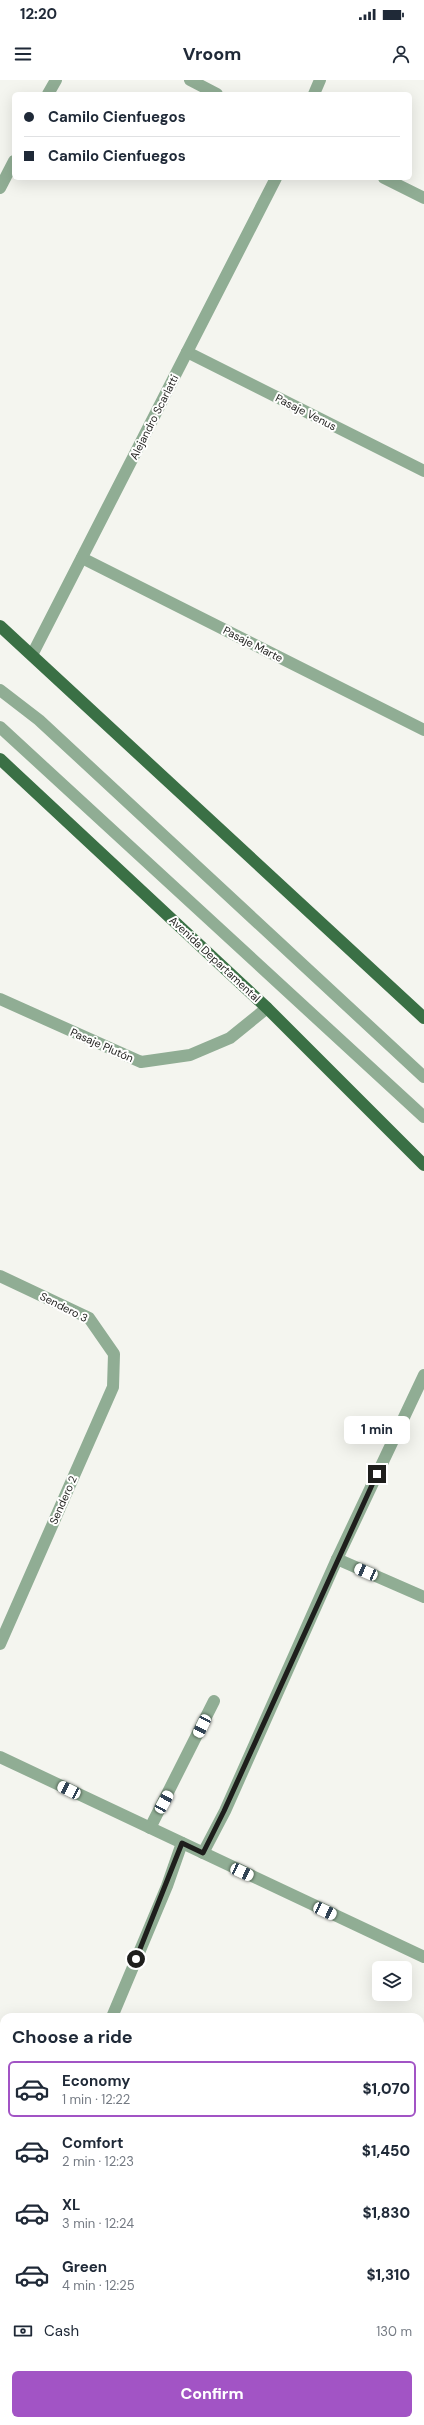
<!DOCTYPE html>
<html lang="en">
<head>
<meta charset="utf-8">
<style>
  :root { --surface:#fff; --page:#f2f2f3; --text:#1f2937; --muted:#747a83; --line:#e0e1e3; --accent:#a254c5 }
  body { margin:0; font-family:"DM Sans",sans-serif; background:var(--page); color:var(--text); height:100vh; display:flex; flex-direction:column; font-size:15px; white-space:nowrap }
  * { box-sizing:border-box; margin:0 }
  p { font-size:13px; color:var(--muted) }
  .icon { flex:none; width:22px; height:22px; fill:none; stroke:currentColor; stroke-width:2; stroke-linecap:round; stroke-linejoin:round }
  .map { position:relative; flex:1; overflow:hidden }
  .panel { position:absolute; left:0px; top:1933px; width:424px; height:412px; display:flex; flex-direction:column; background:var(--surface); border-radius:12px 12px 0 0; box-shadow:0 4px 16px #0002 }
  .panel>* { flex:none }
  .top-card { position:absolute; left:12px; top:12px; width:400px; height:88px; border-radius:6px; box-shadow:0 4px 16px #0002; display:grid; align-content:center; height:88px; padding:0 12px; background:var(--surface) }
  .fabs { position:absolute; left:372px; top:1881px; display:grid; gap:8px }
  .fabs a { display:grid; place-items:center; width:40px; height:40px; border-radius:6px; background:var(--surface); box-shadow:0 4px 16px #0002; font-size:20px }
  .end { position:absolute; width:18px; height:18px; margin:-9px; border:5px solid #1e1e1c; background:#fff; box-shadow:0 0 0 2px #fff }
  .from { border-radius:50% }
  .bubble { position:absolute; height:28px; border-radius:6px; background:var(--surface); box-shadow:0 4px 16px #0002; font-size:13px; font-weight:800; line-height:28px; text-align:center }
  .car { position:absolute; width:12px; height:24px; margin:-12px -6px; border-radius:5px; box-shadow:0 0 3px 1px #0007; background:linear-gradient(#fff 24%,#345 0 40%,#fff 0 76%,#345 0 86%,#fff 0) }
  .top-card b { display:flex; align-items:center; gap:14px; height:38px; font-size:15px }
  .top-card b+b { border-top:1px solid var(--line) }
  .top-card i { width:10px; height:10px; background:var(--text) }
  ul { padding:0; list-style:none }
  li { display:flex; align-items:center; gap:12px; height:56px; margin:0 8px 6px; padding:0 4px; border:2px solid transparent; border-radius:6px }
  li div { flex:1 }
  li b { display:block; font-size:15px }
  li em { font-style:normal; font-weight:800 }
  li.on { border-color:var(--accent) }
  li>.icon { width:36px; height:36px; stroke-width:1.5 }
  h2 { padding:0 12px; font-size:18px; line-height:48px }
  .pay { display:flex; align-items:center; gap:10px; height:44px; padding:0 12px; font-size:15px }
  .pay p { margin-inline-start:auto }
  .action { display:flex; gap:8px; margin-top:auto; padding:8px 12px }
  .action a { flex:1; height:46px; border-radius:6px; background:var(--accent); color:#fff; font-size:16px; font-weight:800; line-height:46px; text-align:center }
  .status { display:flex; justify-content:space-between; align-items:center; height:28px; padding:0 20px; background:var(--surface); direction:ltr }
  .status svg { height:11px; fill:currentColor }
  header { display:flex; justify-content:space-between; align-items:center; height:52px; padding:0 12px; background:var(--surface); font-size:18px; font-weight:800 }
  .map>svg:first-child { display:block }
  .lines { fill:none; stroke-linecap:round; stroke-linejoin:round }
  .lane { stroke:#90ad94; stroke-width:12 }
  .street { stroke:#90ad94; stroke-width:12 }
  .primary { stroke:#3a7045; stroke-width:12 }
  .route { stroke:#1e1e1c; stroke-width:5 }
  .labels { text-anchor:middle; stroke-width:4; stroke-linejoin:round; paint-order:stroke }
  .street-label { font-size:11px; fill:#1e1e1c; stroke:#fffffe }
</style>
</head>
<body>
<div class="status"><b>12:20</b><svg viewBox="0 0 49 12"><path d="M0 12V9h3v3zM5 12V6h3v6zM10 12V3h3v9zM15 12V0h3v12zM26 1h20v11H26zM47 4h2v5h-2z"/></svg></div>
<header><svg class="icon" aria-label="menu" viewBox="0 0 24 24"><path d="M4 6h16M4 12h16M4 18h16"/></svg>Vroom<svg class="icon" aria-label="person" viewBox="0 0 24 24"><circle cx="12" cy="8" r="4"/><path d="M4 21q1-7 8-7t8 7"/></svg></header>
<div class="map">
<svg width="424" height="2345" viewBox="0 0 424 2345">
  <rect width="100%" height="100%" fill="#f4f5ef"/>
  <g class="lines">
    <g class="lane">
      <path d="M0,610L39,640L424,997"/>
      <path d="M0,647L424,1037"/>
      <path d="M150,1748L214,1621"/>
    </g>
    <g class="street">
      <path d="M190,0L217,14"/>
      <path d="M48,14L56,0"/>
      <path d="M314,14L320,0"/>
      <path d="M384,98L424,118"/>
      <path d="M0,108L14,81"/>
      <path d="M187,272L424,391"/>
      <path d="M82,478L424,650"/>
      <path d="M32,575L276,98"/>
      <path d="M0,919L141,982L190,975L230,958L267,928"/>
      <path d="M0,1196L89,1238L114,1274L113,1307L0,1564"/>
      <path d="M337,1479L424,1517"/>
      <path d="M0,1677L424,1877"/>
      <path d="M203,1773L225,1731L337,1479L424,1295"/>
      <path d="M112,1937L167,1806L182,1763"/>
      <path d="M420,2158L424,2161"/>
      <path d="M0,2207L4,2198"/>
      <path d="M420,2220L424,2210"/>
      <path d="M0,2328L4,2330"/>
      <path d="M28,2341L36,2345"/>
      <path d="M301,2341L309,2345"/>
      <path d="M370,2345L371,2341"/>
    </g>
    <g class="primary">
      <path d="M0,546L424,938"/>
      <path d="M0,679L267,928L424,1085"/>
    </g>
  </g>
  <g class="lines">
    <path class="route" d="M136,1879L182,1763L203,1773L224,1731L377,1394"/>
  </g>
  <g class="labels">
    <g class="street-label">
      <text transform="translate(306 332) rotate(27)" y="4">Pasaje Venus</text>
      <text transform="translate(154 337) rotate(-63)" y="4">Alejandro Scarlatti</text>
      <text transform="translate(253 564) rotate(27)" y="4">Pasaje Marte</text>
      <text transform="translate(215 879) rotate(43)" y="4">Avenida Departamental</text>
      <text transform="translate(102 965) rotate(24)" y="4">Pasaje Plutón</text>
      <text transform="translate(64 1227) rotate(27)" y="4">Sendero 3</text>
      <text transform="translate(63 1420) rotate(-66)" y="4">Sendero 2</text>
    </g>
  </g>
</svg>
<div class="fabs">
<a><svg class="icon" aria-label="layers" viewBox="0 0 24 24"><path d="M12 4l9 5-9 5-9-5zM3 14l9 5 9-5"/></svg></a>
</div>
<i class="end from" style="left:136px;top:1879px"></i>
<i class="end" style="left:377px;top:1394px"></i>
<div class="bubble" style="left:344px;top:1336px;width:66px">1 min</div>
<i class="car" style="left:366px;top:1492px;rotate:293deg"></i>
<i class="car" style="left:202px;top:1646px;rotate:206deg"></i>
<i class="car" style="left:69px;top:1710px;rotate:296deg"></i>
<i class="car" style="left:164px;top:1722px;rotate:29deg"></i>
<i class="car" style="left:242px;top:1792px;rotate:115deg"></i>
<i class="car" style="left:325px;top:1831px;rotate:115deg"></i>
<div class="top-card">
<b><i class="from"></i>Camilo Cienfuegos</b>
<b><i></i>Camilo Cienfuegos</b>
</div>
<section class="panel">
<h2>Choose a ride</h2>
<ul>
<li class="on"><svg class="icon" aria-label="car" viewBox="0 0 24 24"><path d="M5 17H2v-5l4-1 3-4h7l3 4 3 1v5h-3M9 17h6M6 11h13"/><circle cx="7" cy="17" r="2"/><circle cx="17" cy="17" r="2"/></svg><div><b>Economy</b><p>1 min · 12:22</p></div><em>$1,070</em></li>
<li><svg class="icon" aria-label="car" viewBox="0 0 24 24"><path d="M5 17H2v-5l4-1 3-4h7l3 4 3 1v5h-3M9 17h6M6 11h13"/><circle cx="7" cy="17" r="2"/><circle cx="17" cy="17" r="2"/></svg><div><b>Comfort</b><p>2 min · 12:23</p></div><em>$1,450</em></li>
<li><svg class="icon" aria-label="car" viewBox="0 0 24 24"><path d="M5 17H2v-5l4-1 3-4h7l3 4 3 1v5h-3M9 17h6M6 11h13"/><circle cx="7" cy="17" r="2"/><circle cx="17" cy="17" r="2"/></svg><div><b>XL</b><p>3 min · 12:24</p></div><em>$1,830</em></li>
<li><svg class="icon" aria-label="car" viewBox="0 0 24 24"><path d="M5 17H2v-5l4-1 3-4h7l3 4 3 1v5h-3M9 17h6M6 11h13"/><circle cx="7" cy="17" r="2"/><circle cx="17" cy="17" r="2"/></svg><div><b>Green</b><p>4 min · 12:25</p></div><em>$1,310</em></li>
</ul>
<div class="pay"><svg class="icon" aria-label="cash" viewBox="0 0 24 24"><path d="M3 7h18v10H3z"/><circle cx="12" cy="12" r="2"/></svg>Cash<p>130 m</p></div>
<div class="action"><a>Confirm</a></div>
</section>
</div>
</body>
</html>
